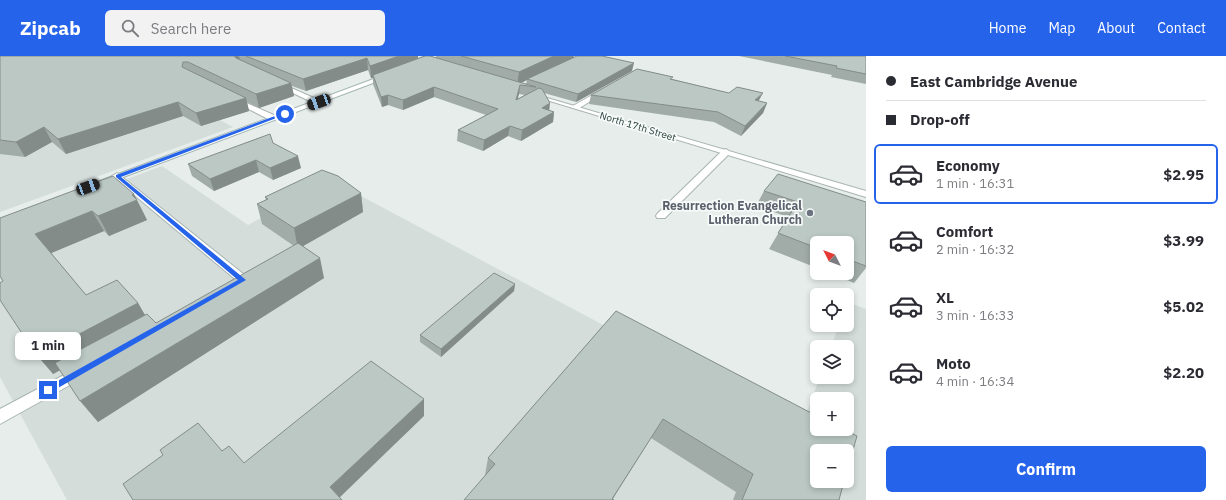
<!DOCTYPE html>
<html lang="en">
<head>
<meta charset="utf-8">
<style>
  :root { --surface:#fff; --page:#f2f2f3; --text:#2b2b33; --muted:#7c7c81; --line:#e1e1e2; --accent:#2563eb }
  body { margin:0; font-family:"IBM Plex Sans",sans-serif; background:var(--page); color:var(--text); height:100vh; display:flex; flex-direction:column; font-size:15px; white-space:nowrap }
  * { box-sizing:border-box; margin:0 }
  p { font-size:13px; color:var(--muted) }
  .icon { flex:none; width:22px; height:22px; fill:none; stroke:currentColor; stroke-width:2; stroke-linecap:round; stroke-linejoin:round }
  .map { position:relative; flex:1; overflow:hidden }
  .panel { display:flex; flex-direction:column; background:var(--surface); width:360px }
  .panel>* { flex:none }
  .guide { display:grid; align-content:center; height:88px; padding:0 20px; background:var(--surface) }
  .needle { width:26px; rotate:312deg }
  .fabs { position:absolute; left:810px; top:180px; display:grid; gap:8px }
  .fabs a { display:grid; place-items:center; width:44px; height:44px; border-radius:6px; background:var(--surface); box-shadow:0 2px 6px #0003; font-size:20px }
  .end { position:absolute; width:18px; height:18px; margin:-9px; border:5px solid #2563eb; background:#fff; box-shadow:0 0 0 2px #fff }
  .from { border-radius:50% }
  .bubble { position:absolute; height:28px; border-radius:6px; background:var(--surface); box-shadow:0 2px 6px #0003; font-size:13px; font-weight:800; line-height:28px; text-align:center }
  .car { position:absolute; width:12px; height:24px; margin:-12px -6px; border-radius:5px; box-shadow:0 0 3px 1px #0007; background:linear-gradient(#222 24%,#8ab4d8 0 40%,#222 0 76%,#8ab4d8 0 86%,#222 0) }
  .guide b { display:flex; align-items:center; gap:14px; height:38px; font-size:15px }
  .guide b+b { border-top:1px solid var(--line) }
  .guide i { width:10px; height:10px; background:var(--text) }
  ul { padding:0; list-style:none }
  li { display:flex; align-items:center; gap:12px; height:60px; margin:0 8px 6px; padding:0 12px; border:2px solid transparent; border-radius:6px }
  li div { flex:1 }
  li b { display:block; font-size:15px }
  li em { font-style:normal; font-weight:800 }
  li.active { border-color:var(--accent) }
  li>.icon { width:36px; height:36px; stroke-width:1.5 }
  .cta { display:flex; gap:8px; margin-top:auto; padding:8px 20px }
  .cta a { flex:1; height:46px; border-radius:6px; background:var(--accent); color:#fff; font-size:16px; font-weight:800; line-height:46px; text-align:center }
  header { display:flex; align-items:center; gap:24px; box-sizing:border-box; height:56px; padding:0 20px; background:var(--accent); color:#fff }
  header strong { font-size:19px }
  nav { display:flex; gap:22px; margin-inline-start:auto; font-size:14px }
  .search { width:280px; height:36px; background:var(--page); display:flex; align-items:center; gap:10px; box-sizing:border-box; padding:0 14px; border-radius:6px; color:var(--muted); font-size:15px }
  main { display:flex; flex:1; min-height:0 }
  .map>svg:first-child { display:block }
  .built { fill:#d4ddda; fill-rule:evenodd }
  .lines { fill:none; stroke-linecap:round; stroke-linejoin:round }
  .lane-casing { stroke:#a9b5b2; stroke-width:2 }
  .street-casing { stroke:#a9b5b2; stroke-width:2 }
  .secondary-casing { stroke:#a2b5b0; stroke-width:2 }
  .lane { fill:#fff; fill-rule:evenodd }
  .street { fill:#fff; fill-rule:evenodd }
  .secondary { fill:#fff; fill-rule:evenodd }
  .wall { fill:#a1aca9; fill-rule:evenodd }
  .shaded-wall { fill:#838c89 }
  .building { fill:#bbc8c4; stroke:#838c89 }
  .route { fill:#2563eb }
  .worship-dot { fill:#6b7280; stroke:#f6faf8; stroke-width:1.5 }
  .labels { text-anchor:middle; stroke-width:3.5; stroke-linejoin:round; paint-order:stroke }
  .far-street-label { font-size:10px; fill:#263e3a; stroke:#f6faf8 }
  .worship-label { font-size:12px; font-weight:bold; fill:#5b616d; stroke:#f6faf8; text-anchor:end }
</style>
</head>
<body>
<header>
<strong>Zipcab</strong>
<div class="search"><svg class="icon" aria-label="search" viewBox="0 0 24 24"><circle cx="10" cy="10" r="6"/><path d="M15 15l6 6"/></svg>Search here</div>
<nav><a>Home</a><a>Map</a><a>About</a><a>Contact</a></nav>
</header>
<main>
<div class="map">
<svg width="866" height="444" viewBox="0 0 866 444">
  <rect width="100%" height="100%" fill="#e6edeb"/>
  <g class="built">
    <path d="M0,0H101L233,71L0,156Z"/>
    <path d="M162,110L248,169L331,124L800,374L820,321H847V291H831L839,269H847V246L866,253V444H67L0,321V171ZM817,343H847V373H817ZM817,395H847V425H817Z"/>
  </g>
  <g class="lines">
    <defs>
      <g id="lane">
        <path d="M276,27H280L323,46L316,48L276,29Z"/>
        <path d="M601,34L606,35L578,53L571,51Z"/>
        <path d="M233,41L276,60L277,62L270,64L231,44L229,43Z"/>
        <path d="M726,93L730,96L729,98L665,162H657L656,160L657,158L723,94Z"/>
        <path d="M117,117L247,221L249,224C245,230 237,234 230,232L228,229L235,223L114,122L112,120Z"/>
        <path d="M81,310L86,312L88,316L86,320L0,368V353Z"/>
      </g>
      <path id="street" d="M530,37L866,135V141L530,39Z"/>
      <path id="secondary" d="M387,18L390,20L389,21L102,129H96L94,127Z"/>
    </defs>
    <use href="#lane" class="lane-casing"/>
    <use href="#street" class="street-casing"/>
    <use href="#secondary" class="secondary-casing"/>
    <use href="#lane" class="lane"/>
    <use href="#street" class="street"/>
    <use href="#secondary" class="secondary"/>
  </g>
  <g class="wall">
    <path d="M0,0H418V2L423,1L421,0H432H431L436,2V0H574L573,2L632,15L576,46L544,37L549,54L554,56L553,66L521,85L508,80L483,95L457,85L458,74L486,59L434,41L403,54L388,49L382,51L373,28V22H371L368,14L306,35L292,30L294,40L259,52L247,46L249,55L201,70L183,60L66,98L52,86L25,101L0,98ZM527,24L526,28L521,27ZM519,38L525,39L517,43Z"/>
    <path d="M739,0H866V28L831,21L832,19Z"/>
    <path d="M672,23L759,45L767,47L763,57L741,80L714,66L589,48L591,39Z"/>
    <path d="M273,87L301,112L273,124L259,116L214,135L192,120L188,108Z"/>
    <path d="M113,120L136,143L147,164L109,180L104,175L51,197L86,239L138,247L145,259L156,267L294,190L262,168L257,148L266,144L265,141L361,137L363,156L303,190L324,222L98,366L60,314L53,318L3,225Z"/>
    <path d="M764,135L866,146V212L854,227L830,217H847V187H817V212L769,193L788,161L756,150Z"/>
    <path d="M515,228L514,235L441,301L420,286V279Z"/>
    <path d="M616,255L839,444H733L736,436L651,382L485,419L488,402Z"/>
  </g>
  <g class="shaded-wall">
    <path d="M234,0H239L241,9Z"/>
    <path d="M399,0H418V5L373,19V22H371L370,10Z"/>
    <path d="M554,0H574L573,2L527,23V24L517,29L519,16Z"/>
    <path d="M367,2L368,14L306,35L303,23Z"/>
    <path d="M634,7L632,15L576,46L578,38Z"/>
    <path d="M291,27L294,40L259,52L256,38Z"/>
    <path d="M520,29L519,38L515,54L516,44Z"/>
    <path d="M434,31V41L403,54V44Z"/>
    <path d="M763,37L758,46L755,44Z"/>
    <path d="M388,39V49L382,51L381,41Z"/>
    <path d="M246,42L249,55L201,70L196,57Z"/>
    <path d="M178,46L183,60L66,98L58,83Z"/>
    <path d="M550,47L549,57L542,52Z"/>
    <path d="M767,47L763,57L741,80L745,70Z"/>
    <path d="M554,56L553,66L521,85L522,74Z"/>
    <path d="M510,70L508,80L483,95L484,84Z"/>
    <path d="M44,71L52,86L25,101L16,86Z"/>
    <path d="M298,100L301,112L273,124L270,112Z"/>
    <path d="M256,104L259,116L214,135L210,123Z"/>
    <path d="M361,137L363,156L298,193L294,172Z"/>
    <path d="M134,138L147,164L109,180L98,160Z"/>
    <path d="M92,155L104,175L49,198L35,178Z"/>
    <path d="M320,202L324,222L98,366L80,345Z"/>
    <path d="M515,228L514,235L441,301V293Z"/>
    <path d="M138,247L150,268L53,318L35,297Z"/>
    <path d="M424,343V360L337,444L330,431Z"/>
    <path d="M663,363L651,382L612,444H611Z"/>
  </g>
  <g class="building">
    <path d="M0,0H234L236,2L291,27L256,38L188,6H183L182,11L246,42L196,57L178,46L58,83L44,71L16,86L0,84Z"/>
    <path d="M246,0H399L370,10L367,2L303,23Z"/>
    <path d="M425,0H430L536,31L520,29L516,44L539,32L542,33L550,47L542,52L554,56L522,74L510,70L484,84L458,74L498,53L434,31L403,44L388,39L381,41L373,19Z"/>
    <path d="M461,0H554L519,16Z"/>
    <path d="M577,0H602L634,7L578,38L527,23Z"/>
    <path d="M785,0H866V18L836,12L837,10Z"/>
    <path d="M637,13L673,21L670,23L729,37L737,31L763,37L755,44L767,47L745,70L718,56L591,39Z"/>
    <path d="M270,78L273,87L298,100L270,112L256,104L210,123L188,108Z"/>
    <path d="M322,114L338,120L361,137L294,172L257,148L268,143L265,141Z"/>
    <path d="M778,118L866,146V210L847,203V187H817V192L778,177L798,146L764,135Z"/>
    <path d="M113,120L134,138L132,139L137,144L98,160L92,155L35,178L86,239L117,224L138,247L47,295L45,292L35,297L0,244V227L3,225L0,220V162Z"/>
    <path d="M298,187L320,202L80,345L55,307L147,258L156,267Z"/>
    <path d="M494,217L515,228L441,293L420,279Z"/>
    <path d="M616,255L817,360V373H843L857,380L847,415V395H817V425H844L839,444H742L753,418L663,363L612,443L614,444H464L495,408L488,402Z"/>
    <path d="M371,305L424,343L330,431L342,444H133L123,428L163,399L160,394L198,367L222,395L229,390L244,407Z"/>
  </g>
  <path class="route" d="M283,57L287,58L121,121L246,224L51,336H45V332L238,224L116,121V119Z"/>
  <circle class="worship-dot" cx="810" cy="157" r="4"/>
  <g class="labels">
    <g class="far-street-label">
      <text transform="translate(638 70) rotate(17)" y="4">North 17th Street</text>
    </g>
    <g class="worship-label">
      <text x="802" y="154">Resurrection Evangelical<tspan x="802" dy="14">Lutheran Church</tspan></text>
    </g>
  </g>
</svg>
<div class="fabs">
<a><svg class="needle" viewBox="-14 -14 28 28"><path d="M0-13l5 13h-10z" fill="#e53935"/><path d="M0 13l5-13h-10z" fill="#7c7c81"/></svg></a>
<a><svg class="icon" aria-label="locate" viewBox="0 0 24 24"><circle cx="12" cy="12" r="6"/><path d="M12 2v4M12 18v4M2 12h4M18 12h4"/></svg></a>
<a><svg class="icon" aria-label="layers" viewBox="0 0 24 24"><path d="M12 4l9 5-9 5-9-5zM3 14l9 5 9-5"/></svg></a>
<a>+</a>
<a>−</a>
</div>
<i class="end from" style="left:285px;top:58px"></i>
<i class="end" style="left:48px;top:334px"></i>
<div class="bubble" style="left:15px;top:276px;width:66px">1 min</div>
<i class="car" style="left:319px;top:46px;rotate:250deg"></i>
<i class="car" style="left:88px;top:131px;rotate:70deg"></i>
</div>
<section class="panel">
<div class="guide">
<b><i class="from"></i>East Cambridge Avenue</b>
<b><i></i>Drop-off</b>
</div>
<ul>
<li class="active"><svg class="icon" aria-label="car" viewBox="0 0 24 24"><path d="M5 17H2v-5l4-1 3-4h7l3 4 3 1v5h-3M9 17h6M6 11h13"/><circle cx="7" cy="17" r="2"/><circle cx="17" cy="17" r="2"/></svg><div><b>Economy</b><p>1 min · 16:31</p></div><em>$2.95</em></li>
<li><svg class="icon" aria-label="car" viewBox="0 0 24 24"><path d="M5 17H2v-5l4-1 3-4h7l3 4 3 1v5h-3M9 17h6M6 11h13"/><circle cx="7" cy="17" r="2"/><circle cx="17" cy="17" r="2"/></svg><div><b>Comfort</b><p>2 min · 16:32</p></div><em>$3.99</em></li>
<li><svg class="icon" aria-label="car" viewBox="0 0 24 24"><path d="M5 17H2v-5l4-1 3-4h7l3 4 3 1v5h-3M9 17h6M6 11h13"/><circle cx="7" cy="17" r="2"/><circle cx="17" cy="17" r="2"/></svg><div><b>XL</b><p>3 min · 16:33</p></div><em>$5.02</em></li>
<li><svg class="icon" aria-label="car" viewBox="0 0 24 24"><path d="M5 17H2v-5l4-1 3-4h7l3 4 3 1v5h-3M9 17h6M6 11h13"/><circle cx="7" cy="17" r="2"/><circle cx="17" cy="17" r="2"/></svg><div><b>Moto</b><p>4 min · 16:34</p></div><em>$2.20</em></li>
</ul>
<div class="cta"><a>Confirm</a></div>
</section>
</main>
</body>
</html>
